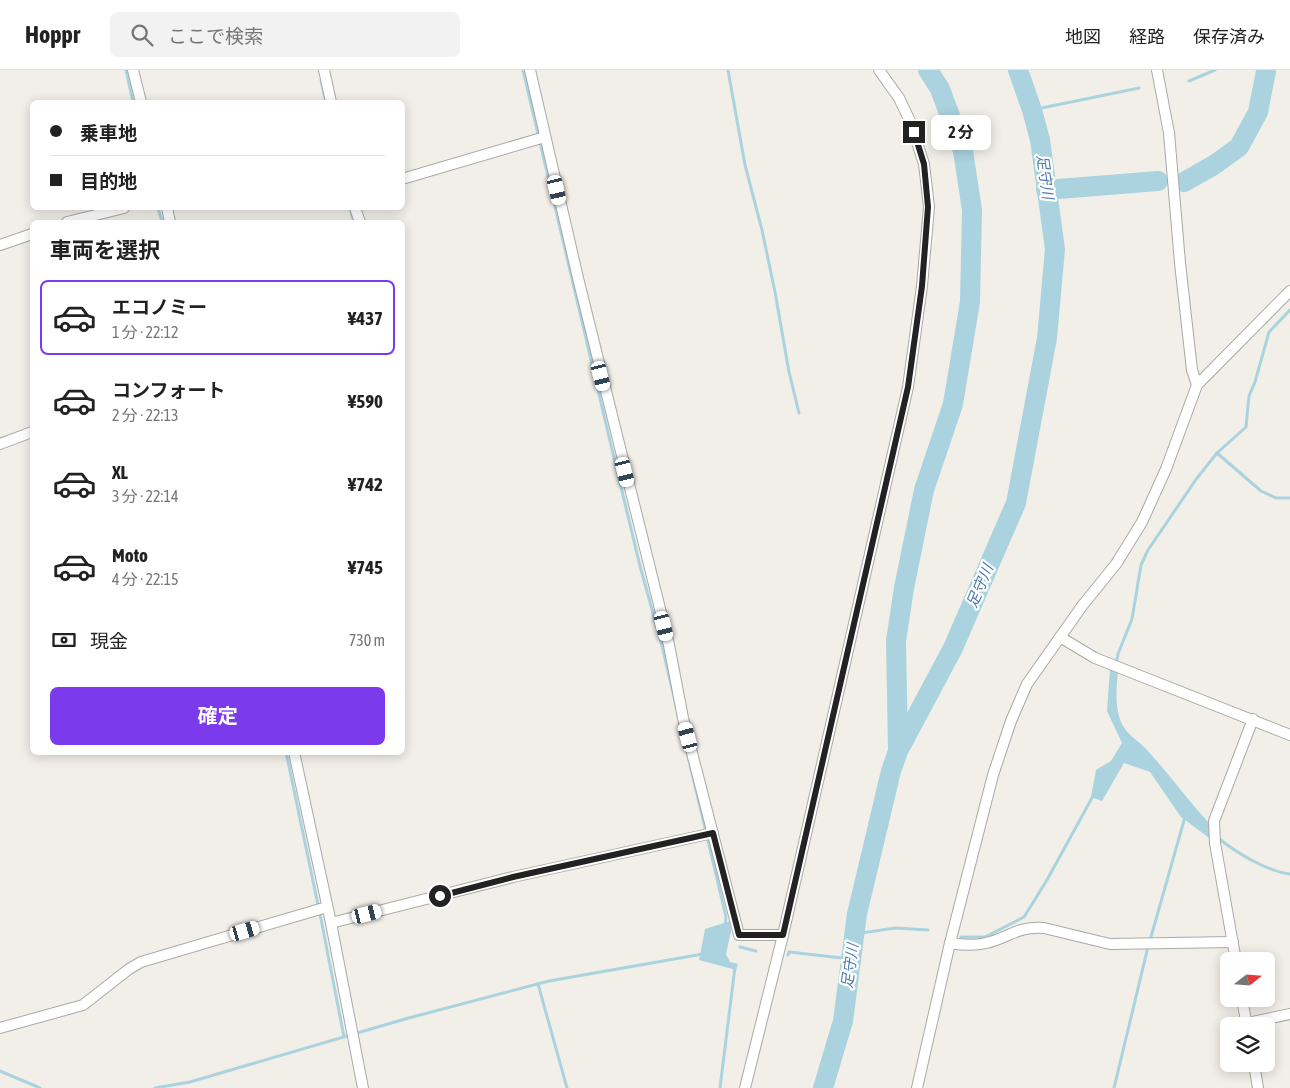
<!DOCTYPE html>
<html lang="ja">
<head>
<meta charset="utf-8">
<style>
  :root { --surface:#fff; --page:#f2f2f2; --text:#222; --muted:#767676; --line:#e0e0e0; --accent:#7c3aed }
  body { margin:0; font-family:"Asap Condensed","Noto Sans JP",sans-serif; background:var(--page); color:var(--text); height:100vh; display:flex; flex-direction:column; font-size:19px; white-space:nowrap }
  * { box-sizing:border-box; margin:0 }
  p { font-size:16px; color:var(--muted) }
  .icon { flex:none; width:28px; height:28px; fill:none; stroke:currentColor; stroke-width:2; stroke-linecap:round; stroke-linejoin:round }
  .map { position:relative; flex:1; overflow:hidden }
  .drawer { position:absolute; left:30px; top:150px; width:375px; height:535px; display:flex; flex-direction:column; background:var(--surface); border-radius:8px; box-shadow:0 2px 12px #0003 }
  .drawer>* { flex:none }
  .guide { position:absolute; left:30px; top:30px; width:375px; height:110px; border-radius:8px; box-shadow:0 2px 12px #0003; display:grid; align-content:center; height:110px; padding:0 20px; background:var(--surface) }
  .needle { width:32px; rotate:73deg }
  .fabs { position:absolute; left:1220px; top:882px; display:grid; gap:10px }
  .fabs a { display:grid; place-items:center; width:55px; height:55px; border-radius:8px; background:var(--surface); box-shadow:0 2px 12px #0003; font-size:25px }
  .end { position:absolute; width:22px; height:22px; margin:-11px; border:6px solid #222; background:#fff; box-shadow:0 0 0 2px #fff }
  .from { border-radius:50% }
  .bubble { position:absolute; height:35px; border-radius:8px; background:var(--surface); box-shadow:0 2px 12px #0003; font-size:16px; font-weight:700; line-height:35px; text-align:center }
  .car { position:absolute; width:15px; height:30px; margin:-15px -8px; border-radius:6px; box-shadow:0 0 4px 1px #0007; background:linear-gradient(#fff 24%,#345 0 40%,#fff 0 76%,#345 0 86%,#fff 0) }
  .guide b { display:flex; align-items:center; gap:18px; height:48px; font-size:19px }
  .guide b+b { border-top:1px solid var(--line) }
  .guide i { width:12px; height:12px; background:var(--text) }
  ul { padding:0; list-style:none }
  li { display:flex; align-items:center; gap:15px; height:75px; margin:0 10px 8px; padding:0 10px; border:2px solid transparent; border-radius:8px }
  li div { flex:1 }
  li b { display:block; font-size:19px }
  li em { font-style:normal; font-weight:700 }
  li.selected { border-color:var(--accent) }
  li>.icon { width:45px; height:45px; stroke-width:1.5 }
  h2 { padding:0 20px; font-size:22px; line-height:60px }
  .pay { display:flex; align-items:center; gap:12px; height:55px; padding:0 20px; font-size:19px }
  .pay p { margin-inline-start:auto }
  .action { display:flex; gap:10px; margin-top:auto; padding:10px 20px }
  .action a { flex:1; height:58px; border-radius:8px; background:var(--accent); color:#fff; font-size:20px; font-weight:700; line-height:58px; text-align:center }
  header { display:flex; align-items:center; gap:30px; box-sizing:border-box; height:70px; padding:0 25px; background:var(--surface); border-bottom:1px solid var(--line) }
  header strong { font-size:24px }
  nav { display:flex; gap:28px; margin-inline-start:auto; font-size:18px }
  .search { width:350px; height:45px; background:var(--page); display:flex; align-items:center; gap:12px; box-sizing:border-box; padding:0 18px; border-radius:8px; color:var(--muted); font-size:19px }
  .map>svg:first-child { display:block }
  .water { fill:#aad3df }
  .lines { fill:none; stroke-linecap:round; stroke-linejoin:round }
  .stream { stroke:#aad3df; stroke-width:3 }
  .river { stroke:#aad3df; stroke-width:20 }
  .street-casing { stroke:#a9a9a9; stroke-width:12 }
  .street { stroke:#fff; stroke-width:10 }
  .route { stroke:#222; stroke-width:6 }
  .labels { text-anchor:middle; stroke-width:4.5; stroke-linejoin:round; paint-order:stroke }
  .water-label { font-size:15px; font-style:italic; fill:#4a7aab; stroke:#fff }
</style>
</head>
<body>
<header>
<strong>Hoppr</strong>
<div class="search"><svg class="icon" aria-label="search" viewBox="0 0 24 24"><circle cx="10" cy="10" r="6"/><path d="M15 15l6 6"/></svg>ここで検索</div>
<nav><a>地図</a><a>経路</a><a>保存済み</a></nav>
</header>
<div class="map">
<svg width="1290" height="1018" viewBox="0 0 1290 1018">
  <rect width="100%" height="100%" fill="#f2efe9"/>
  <g class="water">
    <path d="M1113,590L1119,591C1117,611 1113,638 1123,656C1128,665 1140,672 1147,680C1172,707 1193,738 1220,764V776L1181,747L1150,702L1124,693L1102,731L1091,727L1096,700L1111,691L1122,673L1107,641L1110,598Z"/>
    <path d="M730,851L731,861L726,884L730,892L738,894L736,900L699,890L705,859Z"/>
  </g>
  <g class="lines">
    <g class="stream">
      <path d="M126,0L133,32"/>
      <path d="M523,0L610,371L640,496L661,572L726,847L725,855"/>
      <path d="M728,0L745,95L762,160L775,222L789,302L799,343"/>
      <path d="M1266,1V0"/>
      <path d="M321,10L326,32"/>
      <path d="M1189,11L1215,0"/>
      <path d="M1032,40L1139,18"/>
      <path d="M158,138L162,152"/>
      <path d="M350,138L354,152"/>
      <path d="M1217,383L1261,421L1276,428H1290"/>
      <path d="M1116,594L1118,584L1132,549L1141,495L1148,480L1197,408L1217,383L1246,357L1249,326L1255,312L1269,262L1290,240"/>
      <path d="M286,682L322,854L344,967"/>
      <path d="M1218,768C1237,783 1266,801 1290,804"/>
      <path d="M855,864L895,858L928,860"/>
      <path d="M961,867H985L1024,847L1047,810L1093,726"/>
      <path d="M740,877L756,881"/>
      <path d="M788,885L789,882L851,889"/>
      <path d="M538,914L567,1018"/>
      <path d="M0,1001L40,1018"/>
      <path d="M155,1018L190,1012L405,949L549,911L703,884"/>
      <path d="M720,1018L735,897"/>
      <path d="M1114,1018L1147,881L1185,747"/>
    </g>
    <g class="river">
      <path d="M1184,112L1214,95L1239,77L1258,42L1266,1"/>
      <path d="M1046,120L1158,111"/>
      <path d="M898,679L896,571L904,518L924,420L953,334L970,232L972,140L963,81L940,19L928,0"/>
      <path d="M823,1018L843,951L857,844L891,701L898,681L953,578L1016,433L1047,268L1055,179L1040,70L1032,40L1018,0"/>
    </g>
    <defs>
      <g id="street">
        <path d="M133,0L141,32"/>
        <path d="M324,0L331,32"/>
        <path d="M530,0L578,208L669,575L683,648L739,865H783"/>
        <path d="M1157,0L1169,63L1180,193L1192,300L1197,315"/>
        <path d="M402,109L545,67"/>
        <path d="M167,138L170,152"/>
        <path d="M355,138L360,152"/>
        <path d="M67,152L124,138"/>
        <path d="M0,175L32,164"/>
        <path d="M0,374L32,362"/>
        <path d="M1060,567L1095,588L1290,665"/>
        <path d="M294,682L331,853L363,1018"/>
        <path d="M331,853L513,807L713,763"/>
        <path d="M950,873C962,875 974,876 986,873C1009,868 1016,856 1044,858L1110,874L1233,872"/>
        <path d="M1236,891L1215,773L1214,751L1253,649"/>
        <path d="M1242,929L1247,956"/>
        <path d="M1247,953L1290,944"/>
        <path d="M0,958L83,935L129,899L141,892L327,837"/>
        <path d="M1254,994L1258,1018"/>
        <path d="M745,1018L783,865L908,317L922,216L929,137L924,94L910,51L899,28L879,0"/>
        <path d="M917,1018L950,873L993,705L1011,651L1027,614L1082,536L1116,494L1142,452L1166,399L1197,315L1290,221"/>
      </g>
    </defs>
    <use href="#street" class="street-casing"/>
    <use href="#street" class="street"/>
  </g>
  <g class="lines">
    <path class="route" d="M440,826L513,807L713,763L739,865H783L908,317L922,216L928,137L924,94L914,62"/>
  </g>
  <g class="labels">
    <g class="water-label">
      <text transform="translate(1045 107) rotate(82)" y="5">足守川</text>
      <text transform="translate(980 516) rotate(-67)" y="5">足守川</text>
      <text transform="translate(850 896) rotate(-82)" y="5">足守川</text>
    </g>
  </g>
</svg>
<div class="fabs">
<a><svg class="needle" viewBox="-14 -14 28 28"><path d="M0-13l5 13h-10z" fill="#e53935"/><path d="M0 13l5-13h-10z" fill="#767676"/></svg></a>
<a><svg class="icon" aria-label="layers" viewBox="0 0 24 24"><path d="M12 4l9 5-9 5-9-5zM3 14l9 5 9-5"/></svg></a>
</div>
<i class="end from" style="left:440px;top:826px"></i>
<i class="end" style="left:914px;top:62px"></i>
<div class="bubble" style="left:931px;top:45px;width:60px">2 分</div>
<i class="car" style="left:557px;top:120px;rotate:167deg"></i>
<i class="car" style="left:601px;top:306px;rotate:166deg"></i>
<i class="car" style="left:625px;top:402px;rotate:166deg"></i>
<i class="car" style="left:664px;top:556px;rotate:166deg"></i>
<i class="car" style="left:688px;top:667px;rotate:345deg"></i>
<i class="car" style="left:367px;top:844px;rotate:76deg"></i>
<i class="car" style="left:245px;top:861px;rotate:74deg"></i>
<div class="guide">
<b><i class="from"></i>乗車地</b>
<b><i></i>目的地</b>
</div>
<section class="drawer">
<h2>車両を選択</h2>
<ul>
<li class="selected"><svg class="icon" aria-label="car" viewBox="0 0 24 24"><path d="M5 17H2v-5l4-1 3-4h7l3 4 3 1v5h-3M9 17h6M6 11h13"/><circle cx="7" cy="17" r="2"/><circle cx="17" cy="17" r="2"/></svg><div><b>エコノミー</b><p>1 分 · 22:12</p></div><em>¥437</em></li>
<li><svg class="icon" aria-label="car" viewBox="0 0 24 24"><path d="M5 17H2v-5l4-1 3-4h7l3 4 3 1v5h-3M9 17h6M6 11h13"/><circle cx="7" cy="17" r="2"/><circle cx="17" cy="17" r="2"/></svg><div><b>コンフォート</b><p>2 分 · 22:13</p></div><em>¥590</em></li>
<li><svg class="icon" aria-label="car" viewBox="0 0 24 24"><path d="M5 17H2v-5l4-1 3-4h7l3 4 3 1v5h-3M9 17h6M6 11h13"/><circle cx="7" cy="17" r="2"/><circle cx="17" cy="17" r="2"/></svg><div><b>XL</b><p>3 分 · 22:14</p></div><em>¥742</em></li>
<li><svg class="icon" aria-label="car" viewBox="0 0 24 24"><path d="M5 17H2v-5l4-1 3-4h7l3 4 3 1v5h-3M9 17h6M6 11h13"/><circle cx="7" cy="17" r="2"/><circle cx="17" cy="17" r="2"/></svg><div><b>Moto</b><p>4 分 · 22:15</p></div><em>¥745</em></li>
</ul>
<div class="pay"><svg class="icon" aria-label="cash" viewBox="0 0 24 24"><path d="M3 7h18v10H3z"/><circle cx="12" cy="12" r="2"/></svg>現金<p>730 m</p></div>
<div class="action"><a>確定</a></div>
</section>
</div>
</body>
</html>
